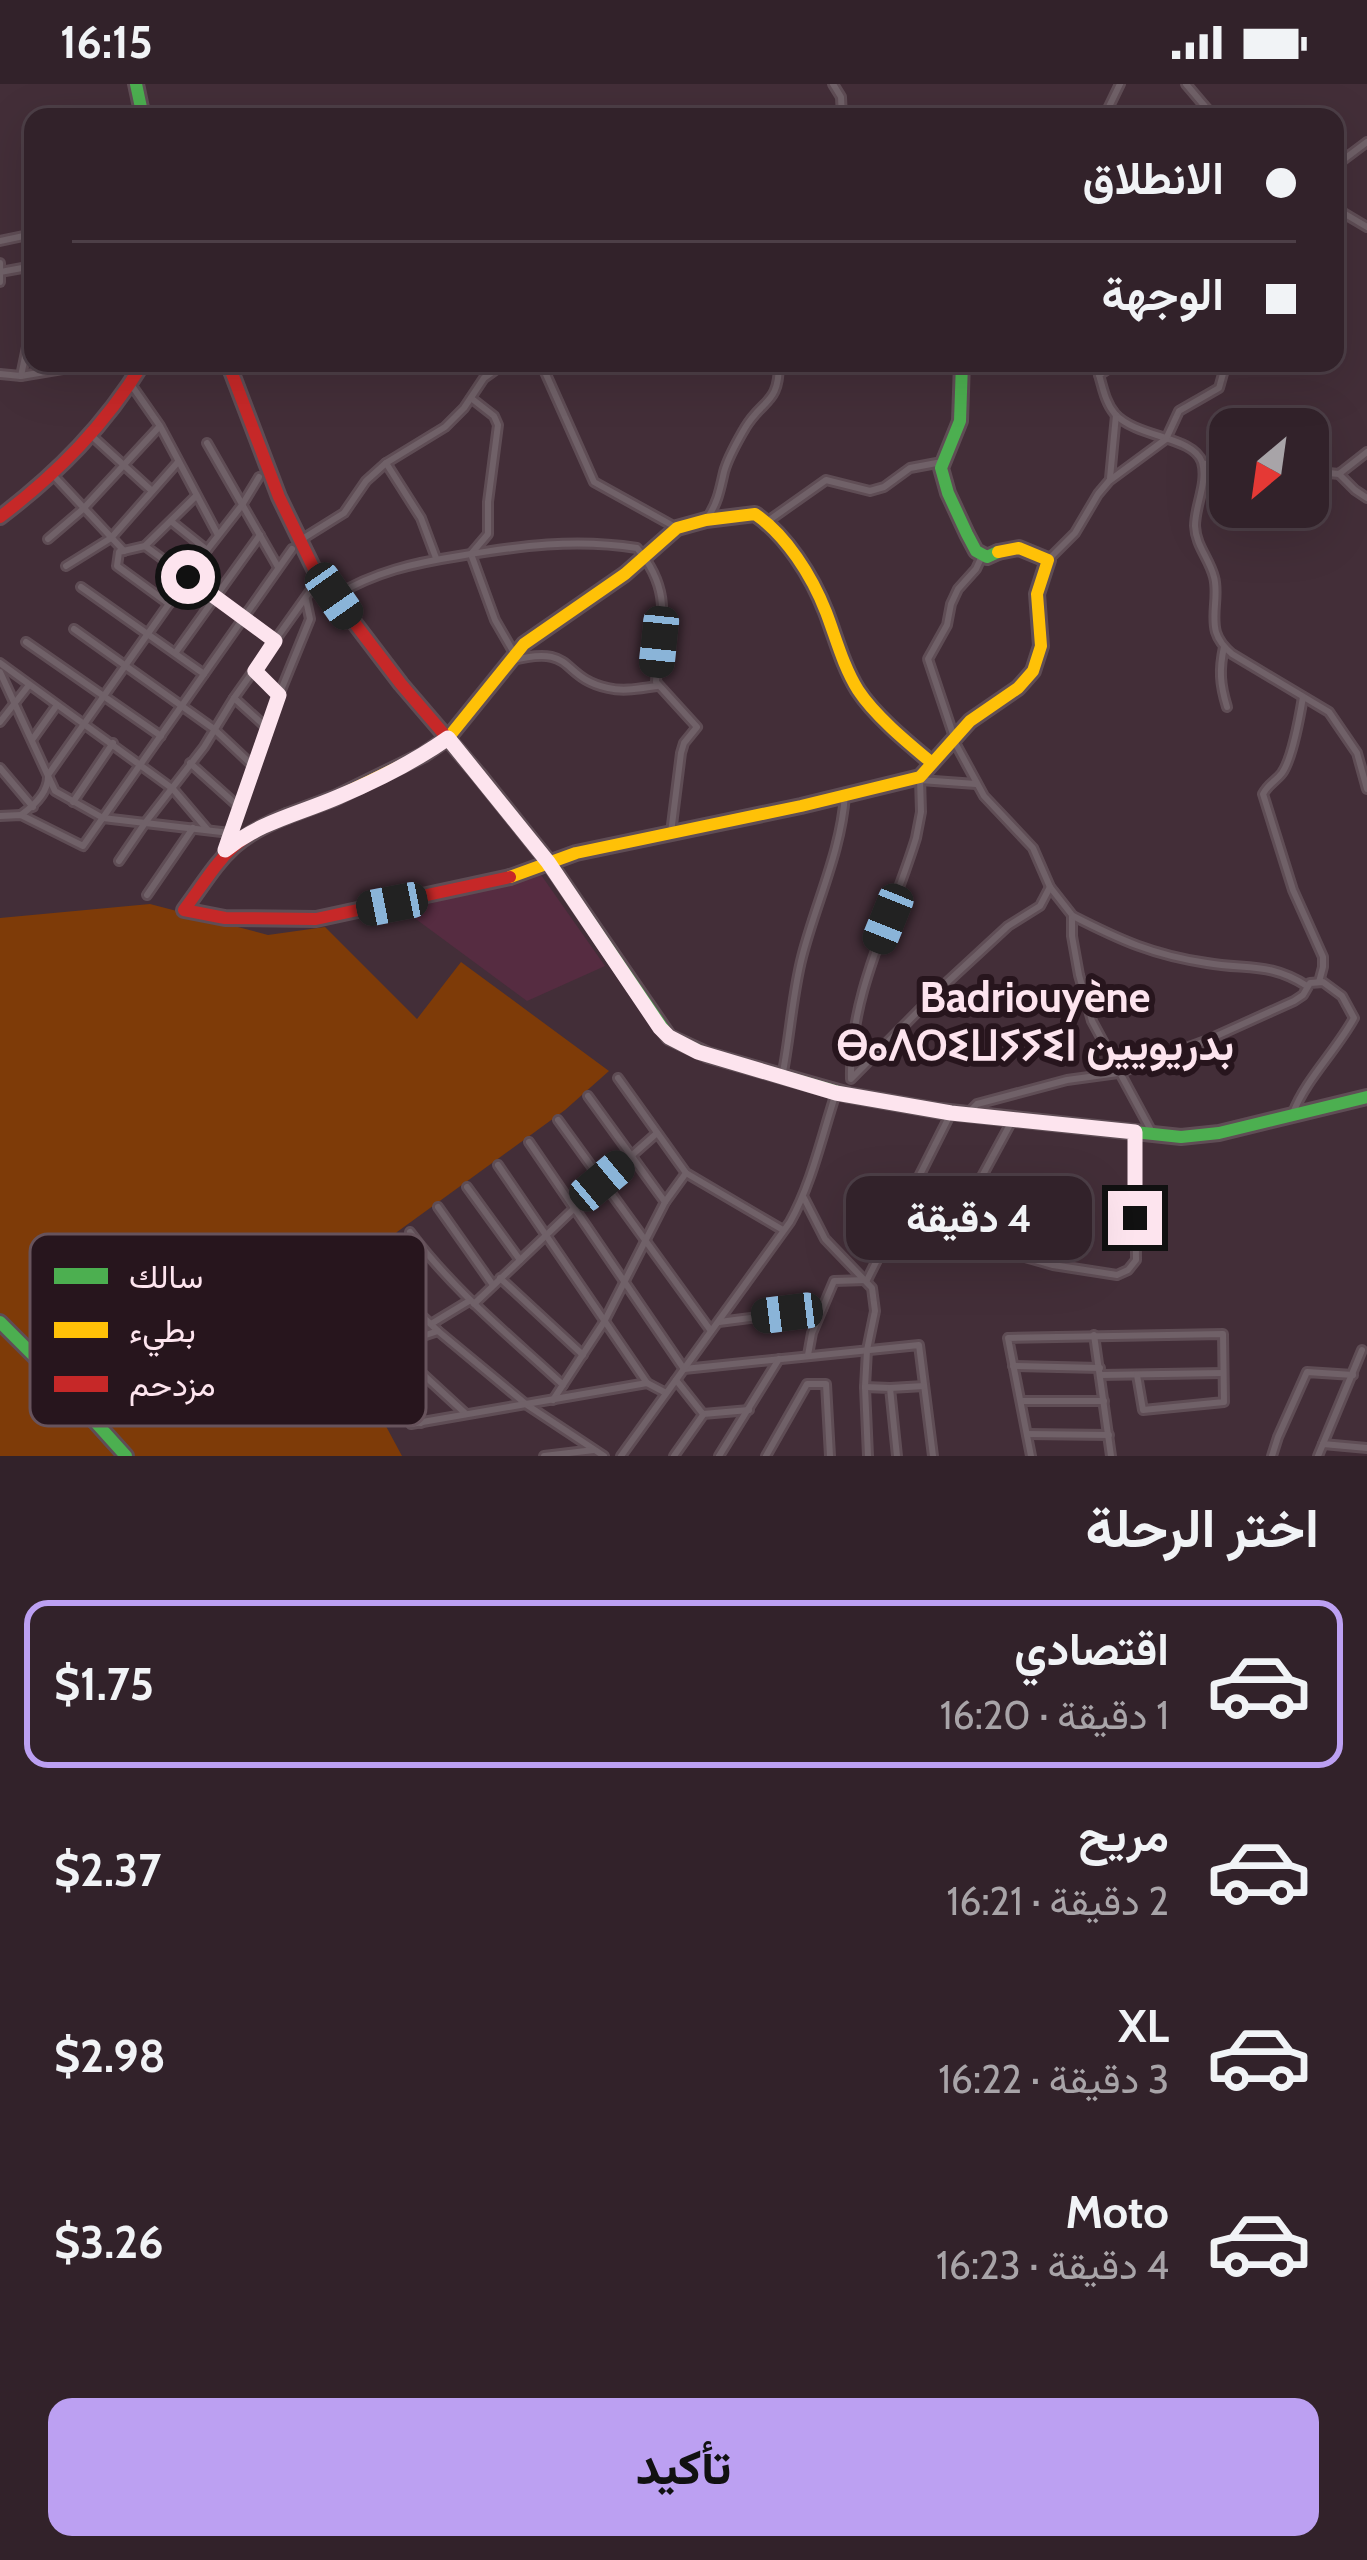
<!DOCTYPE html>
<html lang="ar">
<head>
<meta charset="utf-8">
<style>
  :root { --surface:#32222a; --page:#3a2a32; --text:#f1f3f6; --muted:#a8a4a8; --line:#4d3f47; --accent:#bca0f2 }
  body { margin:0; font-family:Cabin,Vazirmatn,"Noto Sans Tifinagh",sans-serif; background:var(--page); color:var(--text); direction:rtl; height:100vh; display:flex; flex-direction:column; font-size:45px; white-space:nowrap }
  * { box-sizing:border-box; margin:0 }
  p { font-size:39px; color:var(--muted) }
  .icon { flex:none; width:66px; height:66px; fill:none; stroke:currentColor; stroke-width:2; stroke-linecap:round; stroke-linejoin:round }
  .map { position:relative; height:1372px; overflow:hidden; direction:ltr }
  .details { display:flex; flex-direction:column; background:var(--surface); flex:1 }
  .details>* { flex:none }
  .guide { position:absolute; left:24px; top:24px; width:1320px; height:264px; border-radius:24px; box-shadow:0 12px 48px #0002,0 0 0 3px var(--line); direction:rtl; display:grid; align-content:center; height:264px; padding:0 48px; background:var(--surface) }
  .needle { width:78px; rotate:209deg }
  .fabs { position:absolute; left:1209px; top:324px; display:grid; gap:24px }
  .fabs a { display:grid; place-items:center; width:120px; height:120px; border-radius:24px; background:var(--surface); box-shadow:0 12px 48px #0002,0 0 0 3px var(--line); font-size:60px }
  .end { position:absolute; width:54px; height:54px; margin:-27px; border:15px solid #fde4ee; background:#111; box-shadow:0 0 0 6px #111 }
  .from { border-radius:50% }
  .bubble { position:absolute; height:84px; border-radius:24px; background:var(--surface); box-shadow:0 12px 48px #0002,0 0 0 3px var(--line); font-size:39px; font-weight:800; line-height:84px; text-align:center; direction:rtl }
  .car { position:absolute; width:36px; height:72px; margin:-36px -18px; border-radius:15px; box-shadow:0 0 9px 3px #0007; background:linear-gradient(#222 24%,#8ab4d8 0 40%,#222 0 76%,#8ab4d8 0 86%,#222 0) }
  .guide b { display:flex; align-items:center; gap:42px; height:114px; font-size:45px }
  .guide b+b { border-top:3px solid var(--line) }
  .guide i { width:30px; height:30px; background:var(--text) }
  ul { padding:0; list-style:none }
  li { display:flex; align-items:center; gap:36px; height:168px; margin:0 24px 18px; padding:0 24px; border:6px solid transparent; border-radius:24px }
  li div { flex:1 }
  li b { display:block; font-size:45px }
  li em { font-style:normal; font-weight:800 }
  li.current { border-color:var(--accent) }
  li>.icon { width:108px; height:108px; stroke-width:1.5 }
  h2 { padding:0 48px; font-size:54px; line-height:144px }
  .cta { display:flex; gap:24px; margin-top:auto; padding:24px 48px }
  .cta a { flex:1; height:138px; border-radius:24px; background:var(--accent); color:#111; font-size:48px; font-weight:800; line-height:138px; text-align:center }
  .status { display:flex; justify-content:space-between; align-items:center; height:84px; padding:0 60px; background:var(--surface); direction:ltr }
  .status svg { height:33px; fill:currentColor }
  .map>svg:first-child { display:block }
  .built { fill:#562c41 }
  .green { fill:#7e3b08 }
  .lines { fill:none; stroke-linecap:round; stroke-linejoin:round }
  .street-casing { stroke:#5f4d55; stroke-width:12 }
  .fast-casing { stroke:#5f4d55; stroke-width:18 }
  .slow-casing { stroke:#5f4d55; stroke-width:18 }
  .jam-casing { stroke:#5f4d55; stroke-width:18 }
  .street { stroke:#706168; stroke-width:6 }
  .fast { stroke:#4caf50; stroke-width:12 }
  .slow { stroke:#ffc107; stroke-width:12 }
  .jam { stroke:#c62828; stroke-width:12 }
  .route { stroke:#fde4ee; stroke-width:15 }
  .labels { text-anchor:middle; stroke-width:12; stroke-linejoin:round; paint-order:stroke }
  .quarter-label { font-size:42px; font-weight:bold; fill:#fde4ee; stroke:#27151d }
  .key { fill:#27151d; stroke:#67535c; stroke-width:3 }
  .key-label { font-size:33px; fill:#fde4ee }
</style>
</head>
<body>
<div class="status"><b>16:15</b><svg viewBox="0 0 49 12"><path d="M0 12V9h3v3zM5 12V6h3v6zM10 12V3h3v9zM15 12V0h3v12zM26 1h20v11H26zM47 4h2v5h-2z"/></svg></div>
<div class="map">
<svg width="1367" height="1372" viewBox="0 0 1367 1372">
  <rect width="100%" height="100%" fill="#432e38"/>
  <path class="built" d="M539,788L605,882L527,917L405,827Z"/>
  <path class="green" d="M150,820L268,851L325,843L417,935L461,878L609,987L565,1026L397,1148L361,1198L337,1251L402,1372H0V834Z"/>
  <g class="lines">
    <defs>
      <g id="street">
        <path d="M833,0L841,13L842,33"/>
        <path d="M1186,0L1214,33"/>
        <path d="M1104,33L1120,0"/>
        <path d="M1335,82L1367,58"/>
        <path d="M1335,124L1367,143"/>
        <path d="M0,157L33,150"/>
        <path d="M0,179V198"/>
        <path d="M0,188L33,182"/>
        <path d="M541,279L594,398L677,444"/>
        <path d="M1095,279C1102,296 1103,316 1115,330C1137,354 1193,352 1202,378C1208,399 1195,421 1195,442C1196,462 1209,474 1214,493C1219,511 1211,530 1216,548C1219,558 1225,564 1232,570L1329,628L1357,669L1367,705"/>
        <path d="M0,290L21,292L98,279"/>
        <path d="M1099,291L1117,279"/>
        <path d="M21,292L33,234"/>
        <path d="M130,299L160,342L218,451"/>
        <path d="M471,314L494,332L498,341L488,418V450L471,470L495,536L514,569"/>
        <path d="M93,353L152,407"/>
        <path d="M207,359L278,483"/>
        <path d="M386,379L421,434L436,474"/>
        <path d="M1204,380L1230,378"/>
        <path d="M1308,387L1339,390L1367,368"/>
        <path d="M1339,390L1355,406L1367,414"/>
        <path d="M54,392L124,467"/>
        <path d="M1110,394L1116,331"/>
        <path d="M708,433C718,418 720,405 724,388C728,373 737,358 745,344C763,314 779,321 779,279"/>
        <path d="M768,437L826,396L870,407L884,403L910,384L942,378"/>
        <path d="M172,438L207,466"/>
        <path d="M48,455L83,425L159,343"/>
        <path d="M299,457L344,429L366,397L386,379L445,343L464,324L484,294L505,279"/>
        <path d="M145,462L275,557"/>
        <path d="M1048,476L1075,449L1098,410L1109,397L1166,355L1179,327L1219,304L1226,279"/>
        <path d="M66,482L111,454L178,378"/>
        <path d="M81,503L204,590"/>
        <path d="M335,512C374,488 414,479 459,472C519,462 575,454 637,464C677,512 658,544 656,598L697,643L684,659L681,669L671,749"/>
        <path d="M169,520L117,482L119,468L145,462L196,412"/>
        <path d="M74,545L214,645L252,681"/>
        <path d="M26,558L161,652"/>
        <path d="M1224,563C1219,586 1220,600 1227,623"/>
        <path d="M176,568L260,451"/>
        <path d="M510,577C577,559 558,593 608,604C625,608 641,604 657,602"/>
        <path d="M0,579L173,705L207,745"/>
        <path d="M255,587L278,610"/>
        <path d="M0,588L55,707L103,734L230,749"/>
        <path d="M1303,613C1300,631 1292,675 1282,689C1276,697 1268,700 1263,710L1293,806L1323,873V883L1319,898"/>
        <path d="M234,614L267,644"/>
        <path d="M0,638L29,601"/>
        <path d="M954,653L928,575L947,541L951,520L958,505L976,485L982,472"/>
        <path d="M953,655L984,712L1033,764L1050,803L1072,831V852L1079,891L1092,937L1153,1050"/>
        <path d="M32,656L57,621"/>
        <path d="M190,679L239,723"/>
        <path d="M0,684L33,723"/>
        <path d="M920,694L921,728L916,754C892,833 849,910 851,995L942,903L1008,842L1040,822L1050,803"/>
        <path d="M920,696L976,700"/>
        <path d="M73,718L113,659"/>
        <path d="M21,731C35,721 49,708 48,691L207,466L242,421L259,393"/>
        <path d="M0,732L21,731L83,762L292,465"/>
        <path d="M225,766L279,611L310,535L306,516"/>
        <path d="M119,777L145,739L204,663L234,614L313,503"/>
        <path d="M147,811L193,744"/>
        <path d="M1073,832C1120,856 1153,871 1207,879C1247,886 1270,878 1307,902"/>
        <path d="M782,993C790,954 792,912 802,873C816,818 841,768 845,711"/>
        <path d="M618,994L686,1089L783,1146"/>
        <path d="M588,1012L665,1118"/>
        <path d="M968,1029L977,1020L1067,996L1118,989L1203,958L1294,917L1303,911L1310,899L1323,898L1342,912L1354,934C1336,967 1306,995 1293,1029"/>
        <path d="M1013,1035L960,1133L961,1140L1018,1171L1053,1181L1117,1191L1128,1186L1136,1176L1135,1049"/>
        <path d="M558,1036L711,1247"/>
        <path d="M529,1058L684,1285L919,1261L933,1372"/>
        <path d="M498,1081L647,1299"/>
        <path d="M467,1103L520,1176"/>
        <path d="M804,1114L825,1155L872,1204L875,1227L867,1266L865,1303L868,1372"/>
        <path d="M438,1123L493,1201"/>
        <path d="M410,1148C454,1207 510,1252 563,1301"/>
        <path d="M500,1194L583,1271"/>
        <path d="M390,1202L438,1247L527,1321L604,1372"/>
        <path d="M474,1220L603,1097L657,1049"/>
        <path d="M719,1238L822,1225"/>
        <path d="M431,1240L469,1217"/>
        <path d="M376,1247L466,1330"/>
        <path d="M1094,1251L1111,1372"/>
        <path d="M380,1266L438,1247"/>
        <path d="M808,1271L812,1249L834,1197L867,1196L951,1029"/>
        <path d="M1013,1282L1100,1284"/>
        <path d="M371,1291L421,1339"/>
        <path d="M1101,1291L1223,1289"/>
        <path d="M676,1296L703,1330L749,1326"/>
        <path d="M865,1303L890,1304L897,1372"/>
        <path d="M890,1304L924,1302"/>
        <path d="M553,1316L604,1238L665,1118L686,1089"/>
        <path d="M1021,1317H1104"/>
        <path d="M411,1340L647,1299L666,1309"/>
        <path d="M1027,1350L1109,1351"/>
        <path d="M1323,1360L1367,1364"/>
        <path d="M544,1372L594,1366"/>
        <path d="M621,1372L790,1138C812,1099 822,1051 836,1009"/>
        <path d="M674,1372L703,1331"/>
        <path d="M719,1372L779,1275"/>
        <path d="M766,1372L807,1300H826L830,1372"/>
        <path d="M1031,1372L1008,1254L1223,1250L1224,1318L1143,1326L1137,1291"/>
        <path d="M1272,1372L1278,1353L1307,1288L1353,1291"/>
        <path d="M1318,1372L1362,1266"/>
      </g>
      <g id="fast">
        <path d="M136,0L143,33"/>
        <path d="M962,279L960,337L941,384L948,409L967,450L976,467L987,473L998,468"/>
        <path d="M479,691L548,777L669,953L708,971L849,1011L940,1027L1181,1053L1219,1049L1367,1013"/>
        <path d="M0,1238L54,1292L126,1372"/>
      </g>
      <g id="slow">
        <path d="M287,732L335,714L423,671L448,654L524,560L625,490L677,444L706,436L755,430C786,451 812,492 826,528C836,554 843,582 858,606C875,632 908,659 932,679"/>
        <path d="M510,793L576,769L801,722L920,693L970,637L1018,604L1033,587L1041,562L1037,510L1048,476L1019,464L998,468"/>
      </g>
      <g id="jam">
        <path d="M228,279L279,413L315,487L401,600L479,691"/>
        <path d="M0,433C58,389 105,341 143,279"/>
        <path d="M287,732C228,755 220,777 184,826L225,834L316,835L510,793"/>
      </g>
    </defs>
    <use href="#street" class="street-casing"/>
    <use href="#fast" class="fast-casing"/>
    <use href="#slow" class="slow-casing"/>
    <use href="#jam" class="jam-casing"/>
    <use href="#street" class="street"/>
    <use href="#fast" class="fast"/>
    <use href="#slow" class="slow"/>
    <use href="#jam" class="jam"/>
  </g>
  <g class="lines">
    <path class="route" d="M188,493L275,557L255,587L279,611L225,766C262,737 296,731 338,713C376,697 414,678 448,654L548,778L660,944L669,953L698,968L836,1009L951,1029L1135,1048V1134"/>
  </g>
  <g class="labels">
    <g class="quarter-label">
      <text x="1035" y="928">Badriouyène<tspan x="1035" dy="48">ⴱⴰⴷⵔⵉⵡⵢⵢⵉⵏ بدريويين</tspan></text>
    </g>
  </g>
  <rect x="30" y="1150" width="396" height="192" rx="18" class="key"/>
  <rect x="54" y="1184" width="54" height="16" fill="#4caf50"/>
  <rect x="54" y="1238" width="54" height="16" fill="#ffc107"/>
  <rect x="54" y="1292" width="54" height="16" fill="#c62828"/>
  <g class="key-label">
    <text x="129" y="1204">سالك</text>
    <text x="129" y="1258">بطيء</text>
    <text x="129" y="1312">مزدحم</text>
  </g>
</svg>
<div class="fabs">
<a><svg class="needle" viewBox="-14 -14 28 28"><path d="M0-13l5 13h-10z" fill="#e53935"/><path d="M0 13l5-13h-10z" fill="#a8a4a8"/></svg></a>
</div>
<i class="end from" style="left:188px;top:493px"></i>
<i class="end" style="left:1135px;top:1134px"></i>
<div class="bubble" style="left:846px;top:1092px;width:246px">4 دقيقة</div>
<i class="car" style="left:334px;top:512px;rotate:145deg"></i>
<i class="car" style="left:659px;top:558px;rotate:186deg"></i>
<i class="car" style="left:392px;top:820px;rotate:259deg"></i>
<i class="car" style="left:888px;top:835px;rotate:202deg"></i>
<i class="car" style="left:602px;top:1097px;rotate:50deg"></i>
<i class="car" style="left:787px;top:1229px;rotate:263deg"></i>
<div class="guide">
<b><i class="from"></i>الانطلاق</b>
<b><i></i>الوجهة</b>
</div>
</div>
<section class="details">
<h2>اختر الرحلة</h2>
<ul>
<li class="current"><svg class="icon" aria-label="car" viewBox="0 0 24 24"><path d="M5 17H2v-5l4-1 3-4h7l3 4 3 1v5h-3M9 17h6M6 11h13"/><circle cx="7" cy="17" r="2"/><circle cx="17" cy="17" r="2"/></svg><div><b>اقتصادي</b><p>1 دقيقة · 16:20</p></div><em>$1.75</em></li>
<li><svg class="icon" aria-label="car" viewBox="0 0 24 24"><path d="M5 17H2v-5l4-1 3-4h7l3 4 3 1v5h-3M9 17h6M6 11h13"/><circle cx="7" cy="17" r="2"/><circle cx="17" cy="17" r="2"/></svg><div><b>مريح</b><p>2 دقيقة · 16:21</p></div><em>$2.37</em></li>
<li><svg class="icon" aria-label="car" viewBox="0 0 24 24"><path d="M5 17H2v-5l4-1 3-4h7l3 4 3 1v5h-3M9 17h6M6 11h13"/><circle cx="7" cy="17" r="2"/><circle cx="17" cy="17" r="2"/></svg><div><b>XL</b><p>3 دقيقة · 16:22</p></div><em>$2.98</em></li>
<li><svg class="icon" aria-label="car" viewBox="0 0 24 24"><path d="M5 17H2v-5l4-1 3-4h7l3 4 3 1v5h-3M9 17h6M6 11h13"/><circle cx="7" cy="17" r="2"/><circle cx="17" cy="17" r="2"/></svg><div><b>Moto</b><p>4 دقيقة · 16:23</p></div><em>$3.26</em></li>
</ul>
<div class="cta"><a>تأكيد</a></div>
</section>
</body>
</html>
